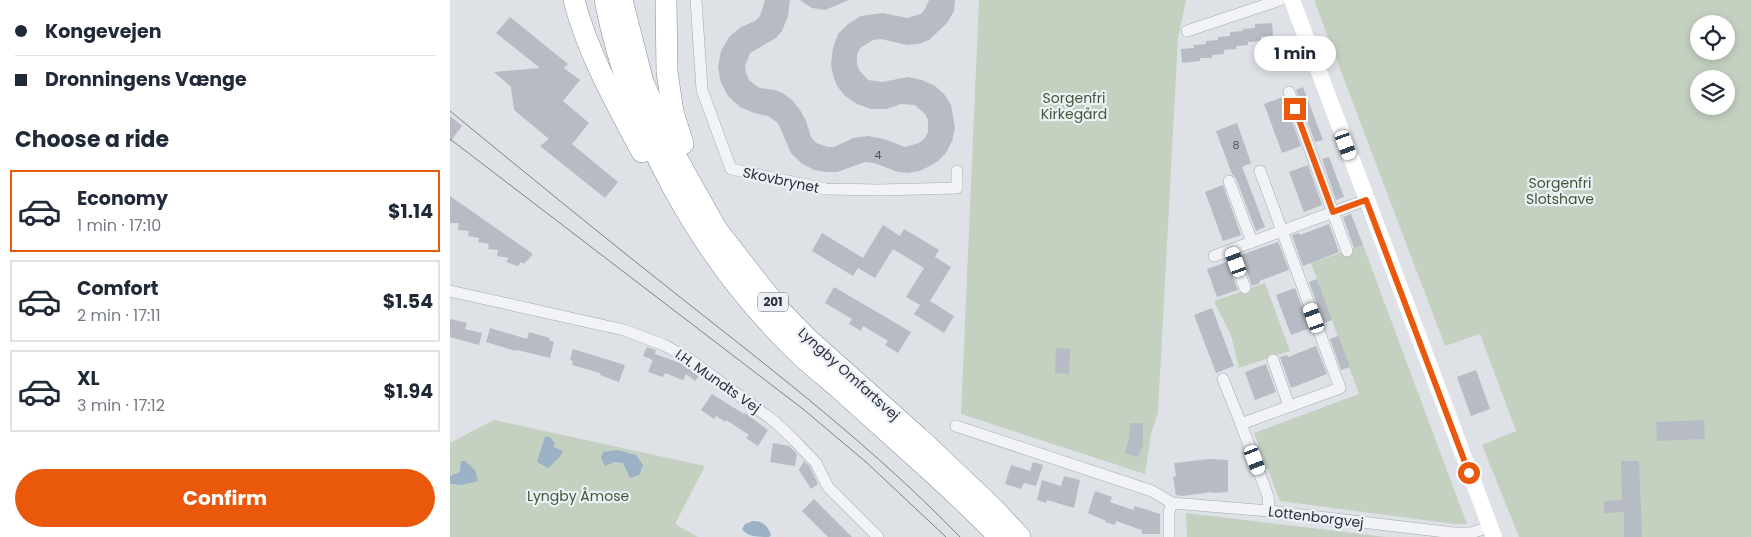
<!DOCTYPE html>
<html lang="en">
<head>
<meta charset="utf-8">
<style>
  :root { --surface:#fff; --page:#f2f2f3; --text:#1f2937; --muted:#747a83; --line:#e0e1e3; --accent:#ea580c }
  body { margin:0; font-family:Poppins,sans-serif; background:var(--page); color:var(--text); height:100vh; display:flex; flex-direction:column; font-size:19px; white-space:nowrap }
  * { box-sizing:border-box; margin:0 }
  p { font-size:16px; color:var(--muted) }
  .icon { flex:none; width:28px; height:28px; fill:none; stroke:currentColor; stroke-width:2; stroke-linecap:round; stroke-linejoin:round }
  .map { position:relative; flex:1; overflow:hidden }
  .details { display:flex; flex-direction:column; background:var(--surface); width:450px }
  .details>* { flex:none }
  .guide { display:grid; align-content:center; height:110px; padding:0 15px; background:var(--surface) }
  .fabs { position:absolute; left:1240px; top:15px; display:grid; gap:10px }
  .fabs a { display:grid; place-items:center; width:45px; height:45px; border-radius:50%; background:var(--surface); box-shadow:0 2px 8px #0003; font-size:25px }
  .end { position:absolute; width:22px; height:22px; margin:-11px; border:6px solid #ea580c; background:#fff; box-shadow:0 0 0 2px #fff }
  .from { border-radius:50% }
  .bubble { position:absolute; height:35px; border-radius:18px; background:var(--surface); box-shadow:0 2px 8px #0003; font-size:16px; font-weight:700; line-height:35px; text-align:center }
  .car { position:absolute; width:15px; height:30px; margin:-15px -8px; border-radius:6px; box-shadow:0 0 4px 1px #0007; background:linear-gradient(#fff 24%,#345 0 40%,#fff 0 76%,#345 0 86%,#fff 0) }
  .guide b { display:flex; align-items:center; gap:18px; height:48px; font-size:19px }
  .guide b+b { border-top:1px solid var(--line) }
  .guide i { width:12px; height:12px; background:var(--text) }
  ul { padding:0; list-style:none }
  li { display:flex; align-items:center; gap:15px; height:82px; margin:0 10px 8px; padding:0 5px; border:2px solid var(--line); border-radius:0px }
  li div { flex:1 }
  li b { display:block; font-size:19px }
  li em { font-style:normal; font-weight:700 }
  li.active { border-color:var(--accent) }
  li>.icon { width:45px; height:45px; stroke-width:1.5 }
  h2 { padding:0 15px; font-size:22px; line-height:60px }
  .primary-button { display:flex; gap:10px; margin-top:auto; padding:10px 15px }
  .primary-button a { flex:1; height:58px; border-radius:30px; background:var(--accent); color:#fff; font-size:20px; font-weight:700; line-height:58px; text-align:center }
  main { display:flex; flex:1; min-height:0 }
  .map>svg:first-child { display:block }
  .green { fill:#c4d1c0; fill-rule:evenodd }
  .water { fill:#9ab1c6 }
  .building { fill:#b6bbc4 }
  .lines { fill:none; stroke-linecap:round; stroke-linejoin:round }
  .street-casing { stroke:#a4a9b1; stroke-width:12 }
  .highway-casing { stroke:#86909d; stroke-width:22 }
  .street { stroke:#f1f3f6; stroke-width:11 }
  .secondary { stroke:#fff; stroke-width:16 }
  .highway { stroke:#fff; stroke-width:21 }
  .tram { stroke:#788290; stroke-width:1 }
  .route { stroke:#ea580c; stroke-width:6 }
  .labels { text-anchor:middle; stroke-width:4.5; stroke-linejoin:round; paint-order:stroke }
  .number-label { font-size:11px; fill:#4c535f }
  .shield { fill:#edf1f5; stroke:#636a74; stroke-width:1 }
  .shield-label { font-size:12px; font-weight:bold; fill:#28303d }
  .park-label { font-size:14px; fill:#3d5836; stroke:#edf1f5 }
  .street-label { font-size:14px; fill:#28303d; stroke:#edf1f5 }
</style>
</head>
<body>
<main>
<section class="details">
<div class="guide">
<b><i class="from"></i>Kongevejen</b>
<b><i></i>Dronningens Vænge</b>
</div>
<h2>Choose a ride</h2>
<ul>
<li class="active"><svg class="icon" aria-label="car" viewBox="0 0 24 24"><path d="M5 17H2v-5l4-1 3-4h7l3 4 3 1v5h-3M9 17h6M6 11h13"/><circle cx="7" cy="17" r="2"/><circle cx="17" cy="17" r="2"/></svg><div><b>Economy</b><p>1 min · 17:10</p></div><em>$1.14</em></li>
<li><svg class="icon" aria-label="car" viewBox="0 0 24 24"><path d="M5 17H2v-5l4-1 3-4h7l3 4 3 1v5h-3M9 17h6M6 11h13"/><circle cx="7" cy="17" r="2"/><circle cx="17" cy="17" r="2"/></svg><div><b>Comfort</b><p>2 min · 17:11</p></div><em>$1.54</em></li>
<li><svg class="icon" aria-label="car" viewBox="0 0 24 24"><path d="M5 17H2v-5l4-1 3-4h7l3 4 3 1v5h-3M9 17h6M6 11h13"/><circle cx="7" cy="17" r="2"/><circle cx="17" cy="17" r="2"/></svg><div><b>XL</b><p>3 min · 17:12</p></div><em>$1.94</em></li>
</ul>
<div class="primary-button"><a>Confirm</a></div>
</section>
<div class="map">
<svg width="1301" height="537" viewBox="0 0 1301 537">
  <rect width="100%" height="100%" fill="#dee2e7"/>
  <g class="green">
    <path d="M529,0H736L728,38L708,413L701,434L695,474L511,414Z"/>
    <path d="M864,0H1301V537H1069L1032,445L1066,431L1030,334L995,346ZM1249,24H1276V51H1249ZM1249,79H1276V106H1249Z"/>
    <path d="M913,245L1017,524H1004L830,501L804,433L909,394L861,263Z"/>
    <path d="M815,283L840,351L789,368L781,335L764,301Z"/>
    <path d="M44,420L255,466L225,524L248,537H0V484L12,485L10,472L0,476V443ZM95,436L100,437L105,443L104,447L113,451L89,456ZM168,450L186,455L173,463L164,462Z"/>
    <path d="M736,513L936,537H737Z"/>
  </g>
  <g class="water">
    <path d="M95,436L100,437L105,443L104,447L113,451L109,458L98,468L87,462Z"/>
    <path d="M168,450L186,455L193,465L189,475L180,478L173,463L164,462L155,466L151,458L153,452Z"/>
    <path d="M11,461H15L25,470L28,481L12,485L0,484V476L10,472Z"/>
    <path d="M303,521C313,521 318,526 321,535L319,537C309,537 297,537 292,529L295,524Z"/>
  </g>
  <g class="building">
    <path d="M315,0H340L338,16L332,31L326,38L300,53L295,66L296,73L299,80L305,85L310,88L325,90L334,94L342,100L350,110L356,121L361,137L366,143L378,147H384L403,138L418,136L434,139L455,147L469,143L475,138L478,132V120L475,114L465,105L451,104L436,109H421L407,104L395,96L387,86L383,75L381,64L383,48L388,34L398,24L411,16L433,13L457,18L471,14L475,9L479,0H505L504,11L497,23L479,40L468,44L457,45L431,39L423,40L410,48L407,55V63L409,70L418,80L432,82L458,77L472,80L485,86L494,94L501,105L505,128L502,141L496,153L488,161L478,167L469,171L458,173L448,172L424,163L415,162L387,172H375L364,170L351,163L341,153L328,123L318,116L304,113L290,107L278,96L271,83L268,67L271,51L279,37L291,27L305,21L310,16Z"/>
    <path d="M350,0H399L375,10L362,8Z"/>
    <path d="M60,17L118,64L114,68L130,80L113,101L139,123L122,144L168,182L155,198L90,146L99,139L64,110L61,87L44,72L90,68L46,33Z"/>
    <path d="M822,23L823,36L811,37V41L798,42V45L786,46L787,49L774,50V54L762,55V58H750V61L732,63L731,49L744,48L743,45L756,44V41L768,40V37L780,36V32L793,31L792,29L805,28V24Z"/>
    <path d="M853,87L873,140L865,142L846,90Z"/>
    <path d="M833,97L851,146L832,153L814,104Z"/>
    <path d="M0,116L12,126L0,142Z"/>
    <path d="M787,123L801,163L792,167L815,227L806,231L786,178L782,174L766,131Z"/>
    <path d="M879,157L894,197L886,200L872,159Z"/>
    <path d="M858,165L872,205L854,212L839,172Z"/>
    <path d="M773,185L791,235L773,241L755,192Z"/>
    <path d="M0,196L83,254L74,264L71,262L68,266L56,262L59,258L47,256L48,250L38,249L39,244L28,242L29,238L18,236L19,231L8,230L9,223H0Z"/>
    <path d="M901,214L913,245L904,248L893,217Z"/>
    <path d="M879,224L889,252L853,266L842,235L849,233L850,235Z"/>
    <path d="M433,225L450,236L454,229L489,250L485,257L501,267L480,301L504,316L494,333L464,314L470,305L456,297L474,268L443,249L425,278L408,268L403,276L362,251L372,233L413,258Z"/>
    <path d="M828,242L839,270L809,281L810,283L802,286L791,255Z"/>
    <path d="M777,262L788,290L767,297L757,269Z"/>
    <path d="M867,279L882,320L874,323L859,282Z"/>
    <path d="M384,287L461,332L448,353L435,345L438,341L413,326L411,331L399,324L402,319L375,303Z"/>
    <path d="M845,288L860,328L841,335L826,295Z"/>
    <path d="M762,308L784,366L766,373L744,315Z"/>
    <path d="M0,319L17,323L15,329L32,333L29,345L0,337Z"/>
    <path d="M40,328L77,339L79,332L100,338L99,340L104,342L100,358L67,350L66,351L36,342Z"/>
    <path d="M888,336L900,367L891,370L880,339Z"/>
    <path d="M866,346L877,374L841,388L830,357L837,355L838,357Z"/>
    <path d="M197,347L206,350L203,360L193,356Z"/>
    <path d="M606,348L620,349L619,374L605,373Z"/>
    <path d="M123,349L175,365L169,382L150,375V373L122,365L123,361L120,360Z"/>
    <path d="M205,354L230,363L249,376L245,381L236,374L233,380L215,373L213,377L198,372Z"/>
    <path d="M816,364L826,392L805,400L795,372Z"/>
    <path d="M1026,370L1040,409L1021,416L1007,377Z"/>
    <path d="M262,394L294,414L295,413L318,430L308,446L296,438L299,435L276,420L275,422L266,416L264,419L251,410Z"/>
    <path d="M1254,420L1255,439L1207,441L1206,422Z"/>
    <path d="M680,423H693V445L688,457L675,453L679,437Z"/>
    <path d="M323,443L339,446L347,454L345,466L320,462Z"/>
    <path d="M759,459L778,460V492L762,493V492L732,496L726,495L723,477L726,476L724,463Z"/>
    <path d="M354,461L360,467L368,484L361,489L349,470Z"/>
    <path d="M1171,461H1189L1192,537H1174V512L1154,513V501L1172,500Z"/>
    <path d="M583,462L593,465L586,486L574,483L571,489L555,484L561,465L580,471Z"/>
    <path d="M614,476L630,480L624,508L597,500L596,503L587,500L592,480L611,486Z"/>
    <path d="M645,491L662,497L660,502L683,510L685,506L710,514V534H692V530L666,521L665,525L655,522L656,521L638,513Z"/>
    <path d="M364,499L402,537H378L352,511Z"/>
  </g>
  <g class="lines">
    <defs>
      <g id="street">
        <path d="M246,0L252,90L281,169L376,189L430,190L507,188V171"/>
        <path d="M737,31L830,0"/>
        <path d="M839,92L897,251"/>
        <path d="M810,171L890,388L791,424L818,496L819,511"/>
        <path d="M779,181L802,242"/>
        <path d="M781,250L795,288"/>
        <path d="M764,256L916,200"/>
        <path d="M0,291L174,330L214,345L239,359L324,421L344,440L366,463L378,487L428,537"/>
        <path d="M823,360L839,406"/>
        <path d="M773,379L791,424"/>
        <path d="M506,426L702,491L722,503L819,511L1004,533H1021L1039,527"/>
        <path d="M719,537V512L722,503"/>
      </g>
      <g id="highway">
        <path d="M124,0C138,54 166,103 192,152"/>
        <path d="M155,0C181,131 248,254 343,348C358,363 375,376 391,390C422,418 453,446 484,474C506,495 529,515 549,537"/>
        <path d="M172,0L193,82L226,157L267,230L328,308L357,338L468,437L543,508L570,537"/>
        <path d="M216,0L217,72L223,112L233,144"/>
      </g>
    </defs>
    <use href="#street" class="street-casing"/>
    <use href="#highway" class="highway-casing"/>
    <use href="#street" class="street"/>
    <path class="secondary" d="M842,0L1044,537"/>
    <use href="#highway" class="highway"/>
    <g class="tram">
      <path d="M0,111C78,175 156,239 235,301C330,376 426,450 510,537"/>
      <path d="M0,139L353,409L416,462L496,537"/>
    </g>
  </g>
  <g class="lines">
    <path class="route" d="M845,109L883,212L916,200L1019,473"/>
  </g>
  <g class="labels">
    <g class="number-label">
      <text x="786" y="149">8</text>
      <text x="428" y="159">4</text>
    </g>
    <rect class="shield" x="308" y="292.5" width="30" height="19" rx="4"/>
    <g class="shield-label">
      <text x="323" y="306">201</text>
    </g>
    <g class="park-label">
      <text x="624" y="103">Sorgenfri<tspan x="624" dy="16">Kirkegård</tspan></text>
      <text x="1110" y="188">Sorgenfri<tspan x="1110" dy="16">Slotshave</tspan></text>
      <text x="128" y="501">Lyngby Åmose</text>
    </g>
    <g class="street-label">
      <text transform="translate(331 180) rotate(12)" y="5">Skovbrynet</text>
      <text transform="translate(399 374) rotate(42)" y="5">Lyngby Omfartsvej</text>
      <text transform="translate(268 381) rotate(35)" y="5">I.H. Mundts Vej</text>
      <text transform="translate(866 517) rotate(7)" y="5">Lottenborgvej</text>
    </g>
  </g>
</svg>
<div class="fabs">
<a><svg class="icon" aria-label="locate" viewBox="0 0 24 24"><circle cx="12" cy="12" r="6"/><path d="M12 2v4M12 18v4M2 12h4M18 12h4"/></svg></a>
<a><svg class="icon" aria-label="layers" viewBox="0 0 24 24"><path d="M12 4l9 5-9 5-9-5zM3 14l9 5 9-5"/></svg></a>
</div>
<i class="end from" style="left:1019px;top:473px"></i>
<i class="end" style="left:845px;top:109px"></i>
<div class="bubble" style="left:804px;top:36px;width:82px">1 min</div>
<i class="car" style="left:896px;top:145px;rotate:160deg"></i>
<i class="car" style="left:786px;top:262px;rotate:340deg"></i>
<i class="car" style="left:864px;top:318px;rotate:340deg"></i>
<i class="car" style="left:805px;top:460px;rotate:159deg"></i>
</div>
</main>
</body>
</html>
